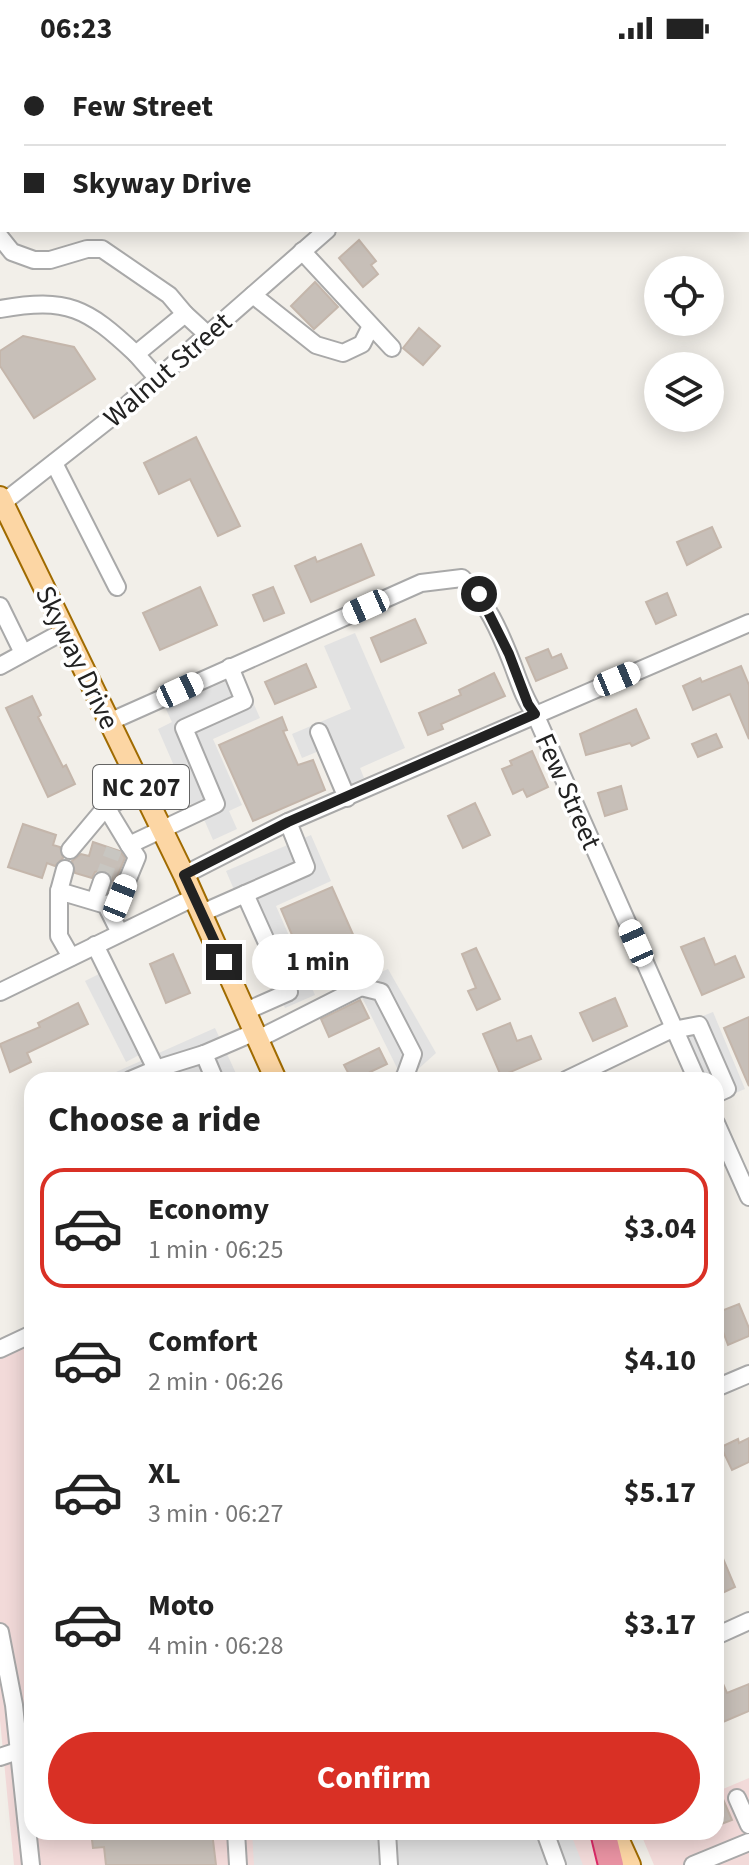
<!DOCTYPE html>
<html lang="en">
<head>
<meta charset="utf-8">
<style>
  :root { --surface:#fff; --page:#f2f2f2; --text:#222; --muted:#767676; --line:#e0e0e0; --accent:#d93025 }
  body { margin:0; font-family:"Source Sans 3",sans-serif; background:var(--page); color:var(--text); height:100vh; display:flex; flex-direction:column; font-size:30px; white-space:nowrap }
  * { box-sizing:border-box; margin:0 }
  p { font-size:26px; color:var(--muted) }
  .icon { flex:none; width:44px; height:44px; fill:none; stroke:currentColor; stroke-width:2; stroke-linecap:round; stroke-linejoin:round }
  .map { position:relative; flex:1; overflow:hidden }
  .drawer { position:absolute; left:24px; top:1016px; width:700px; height:768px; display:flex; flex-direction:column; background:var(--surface); border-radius:24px; box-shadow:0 4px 20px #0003 }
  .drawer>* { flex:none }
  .guide { position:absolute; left:0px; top:0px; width:750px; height:176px; box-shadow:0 4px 20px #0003; display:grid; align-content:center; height:176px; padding:0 24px; background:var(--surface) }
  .fabs { position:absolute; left:644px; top:200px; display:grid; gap:16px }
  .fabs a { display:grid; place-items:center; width:80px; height:80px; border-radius:50%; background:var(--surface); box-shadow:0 4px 20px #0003; font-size:40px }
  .end { position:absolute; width:36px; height:36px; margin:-18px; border:10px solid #222; background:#fff; box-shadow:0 0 0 4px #fff }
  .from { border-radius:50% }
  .bubble { position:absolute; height:56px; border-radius:28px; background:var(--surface); box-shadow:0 4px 20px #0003; font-size:26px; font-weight:700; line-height:56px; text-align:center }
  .car { position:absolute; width:24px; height:48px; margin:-24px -12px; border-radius:10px; box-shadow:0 0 6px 2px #0007; background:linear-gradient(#fff 24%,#345 0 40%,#fff 0 76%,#345 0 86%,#fff 0) }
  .guide b { display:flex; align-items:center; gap:28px; height:76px; font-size:30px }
  .guide b+b { border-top:2px solid var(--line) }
  .guide i { width:20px; height:20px; background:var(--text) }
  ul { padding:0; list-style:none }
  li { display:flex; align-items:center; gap:24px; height:120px; margin:0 16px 12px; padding:0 8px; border:4px solid transparent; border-radius:24px }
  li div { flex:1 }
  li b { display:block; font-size:30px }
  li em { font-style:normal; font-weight:700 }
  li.current { border-color:var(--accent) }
  li>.icon { width:72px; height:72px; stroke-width:1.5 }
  h2 { padding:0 24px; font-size:36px; line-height:96px }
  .action { display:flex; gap:16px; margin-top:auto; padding:16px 24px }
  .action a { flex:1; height:92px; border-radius:48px; background:var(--accent); color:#fff; font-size:32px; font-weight:700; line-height:92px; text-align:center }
  .status { display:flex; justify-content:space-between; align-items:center; height:56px; padding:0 40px; background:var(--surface); direction:ltr }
  .status svg { height:22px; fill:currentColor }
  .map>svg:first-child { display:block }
  .commercial { fill:#f2dad9 }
  .parking { fill:#e2e2e2 }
  .building { fill:#c7bfb8; stroke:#c4b6ab; stroke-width:2 }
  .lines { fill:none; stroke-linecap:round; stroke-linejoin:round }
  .minor-tunnel { stroke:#c8c6c1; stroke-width:16; stroke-dasharray:16 8; stroke-linecap:butt }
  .minor-casing { stroke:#a9a9a9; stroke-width:20 }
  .major-casing { stroke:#a06b00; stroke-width:24 }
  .highway-casing { stroke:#dc2a67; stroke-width:28 }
  .minor { stroke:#fff; stroke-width:16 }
  .major { stroke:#fcd6a4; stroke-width:20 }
  .highway { stroke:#e892a2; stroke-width:24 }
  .route { stroke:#222; stroke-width:10 }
  .labels { text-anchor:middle; stroke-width:7; stroke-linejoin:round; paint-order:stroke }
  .shield { fill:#fff; stroke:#646464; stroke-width:2 }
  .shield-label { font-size:26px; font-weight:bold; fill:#222 }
  .street-label { font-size:28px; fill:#222; stroke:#fff }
</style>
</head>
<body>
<div class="status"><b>06:23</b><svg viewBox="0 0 49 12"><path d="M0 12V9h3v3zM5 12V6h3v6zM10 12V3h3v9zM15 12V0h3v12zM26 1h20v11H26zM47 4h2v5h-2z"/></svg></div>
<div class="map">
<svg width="749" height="1809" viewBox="0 0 749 1809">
  <rect width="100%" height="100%" fill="#f2efe9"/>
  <g class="commercial">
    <path d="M32,1288V1776H591L602,1809H14L0,1664V1302Z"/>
    <path d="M749,1722V1809H654L640,1776H716V1736Z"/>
  </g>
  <g class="parking">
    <path d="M355,577L405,692L360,712L364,722L336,734L319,695L302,702L292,678L351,653L324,590Z"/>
    <path d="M241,619L260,662L213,683L242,749L229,755L237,773L213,784L203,761L197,763L158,673L172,666L165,651Z"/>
    <path d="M311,779L331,825L276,850L315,939L285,952L226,815Z"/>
    <path d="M115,910L156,990L126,1006L85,925Z"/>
    <path d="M388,913L436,997L406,1024H403L355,927Z"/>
    <path d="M713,956L745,1033L716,1045V1024H705L683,968Z"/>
    <path d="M215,972L239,1024H119L116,1016Z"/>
    <path d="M252,1776H570L583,1809H254Z"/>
  </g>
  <g class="building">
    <path d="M359,184L376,205L371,209L378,218L363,231L339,202Z"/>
    <path d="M315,226L338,251L314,273L291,250Z"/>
    <path d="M419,272L440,290L423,309L403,292Z"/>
    <path d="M23,280L74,291L95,323L34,362L0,310V295Z"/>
    <path d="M196,381L240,470L218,480L190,423L159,438L144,407Z"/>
    <path d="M712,471L721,491L687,509L677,486Z"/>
    <path d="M361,488L374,519L311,546L295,510L315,501L317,506Z"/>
    <path d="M200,531L217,569L160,594L143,557Z"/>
    <path d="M273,531L284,557L264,565L253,539Z"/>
    <path d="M667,537L676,559L656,568L646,546Z"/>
    <path d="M415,563L426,587L381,606L371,582Z"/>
    <path d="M548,593L552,602L561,598L567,612L536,625L526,602Z"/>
    <path d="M306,608L316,631L275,648L265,626Z"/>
    <path d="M741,610L749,629V683L730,638L693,654L683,630L700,622L702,626Z"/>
    <path d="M494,617L505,640L441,668L443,673L428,679L419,657L461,639L459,634Z"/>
    <path d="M32,640L41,659L38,661L63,711L66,709L75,728L48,741L6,652Z"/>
    <path d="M636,653L649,682L632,690L630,687L586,699L580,678Z"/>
    <path d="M282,661L287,674L283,675L298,709L313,704L325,734L253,765L219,689Z"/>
    <path d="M716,678L722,691L698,701L692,688Z"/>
    <path d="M532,695L548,731L527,741L523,733L513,738L502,713L512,709L510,705Z"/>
    <path d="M621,730L627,753L605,760L598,737Z"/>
    <path d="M475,747L490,779L463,792L448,760Z"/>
    <path d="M23,768L56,779L53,789L60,791L63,802L55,810L47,807L42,822L8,811Z"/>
    <path d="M93,786L120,795L125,802L114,828L111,818L105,814L95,816L92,822L75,817L72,805L81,798L89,800Z"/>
    <path d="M332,831L363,901L311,924L281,853Z"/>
    <path d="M704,882L715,909L735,900L744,921L702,939L681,891Z"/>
    <path d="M476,892L500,943L477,954L468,935L476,932L462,898Z"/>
    <path d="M173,898L190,937L166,947L150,908Z"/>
    <path d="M615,942L627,970L593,985L580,957Z"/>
    <path d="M360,944L369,962L329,981L321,963Z"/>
    <path d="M78,947L88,968L27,997L31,1006L10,1016L0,988L40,971L38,967Z"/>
    <path d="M749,961V1030L724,972Z"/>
    <path d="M510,967L517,985L531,980L541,1003L501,1020L483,978Z"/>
    <path d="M379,992L387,1008L370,1016L374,1024H352L344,1009Z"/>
    <path d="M739,1248L749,1272V1280L728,1289L716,1257Z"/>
    <path d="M749,1382V1406L732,1414L721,1391L738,1383L739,1387Z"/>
    <path d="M716,1486L735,1531L716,1540Z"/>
    <path d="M716,1612L727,1637L749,1628V1655L716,1669Z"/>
    <path d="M716,1727L732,1764L716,1770Z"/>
    <path d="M91,1776H212L216,1809H106L104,1791L93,1792Z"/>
  </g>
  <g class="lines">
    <path class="minor-tunnel" d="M102,825L114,793"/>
    <defs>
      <g id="minor">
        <path d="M230,0L232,2"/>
        <path d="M718,0L719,2"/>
        <path d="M105,2L107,0"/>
        <path d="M522,2L525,0"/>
        <path d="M748,43L749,44"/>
        <path d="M0,89L2,87"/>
        <path d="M0,181L12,196L34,204H50L87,193H102L169,239L185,258"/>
        <path d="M302,195L392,292"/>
        <path d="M253,239L316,289L343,297L362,288L371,270"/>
        <path d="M0,253C68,241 87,252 136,298"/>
        <path d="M158,323L136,298L185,258L208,279"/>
        <path d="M54,407L117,531"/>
        <path d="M0,449L126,350L327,174"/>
        <path d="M0,550L23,597"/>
        <path d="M0,610L66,574"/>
        <path d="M109,666L421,527L462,522C486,544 500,576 512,607C519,625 524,643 535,658L697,1024"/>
        <path d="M319,676L347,742"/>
        <path d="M143,733L106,751L129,789L216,748L184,672L244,645L230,611"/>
        <path d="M70,794L106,751"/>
        <path d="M184,819L288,766L749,567"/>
        <path d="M59,835L65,813"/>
        <path d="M245,838L306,811L288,766"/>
        <path d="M95,845L102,825"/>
        <path d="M106,849L120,842L137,801L129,789"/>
        <path d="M202,857L245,838L289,936L246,955"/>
        <path d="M95,889L156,1013L204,998"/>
        <path d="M71,901L59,880V835L106,849L120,877"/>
        <path d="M0,936L195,841"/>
        <path d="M258,983L361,931L381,936L413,998L404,1023L401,1024"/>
        <path d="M130,1024L156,1013"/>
        <path d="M215,1024L204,998L255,976"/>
        <path d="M566,1024L668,975L699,969L727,1033L716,1038"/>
        <path d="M716,1067L749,1141"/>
        <path d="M0,1293L32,1278"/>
        <path d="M716,1332L749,1318"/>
        <path d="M0,1576L14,1649L31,1809"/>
        <path d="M716,1580L749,1565"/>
        <path d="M0,1701L18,1695"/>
        <path d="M737,1742L749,1769"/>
        <path d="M236,1776L238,1809"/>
        <path d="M387,1776L389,1809"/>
        <path d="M545,1776L557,1809"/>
        <path d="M693,1809L749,1786"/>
      </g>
      <g id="major">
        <path d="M0,441L184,819L276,1024"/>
        <path d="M615,1776L630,1809"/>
      </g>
      <path id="highway" d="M603,1776L611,1809"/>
    </defs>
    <use href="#minor" class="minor-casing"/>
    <use href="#major" class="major-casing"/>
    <use href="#highway" class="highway-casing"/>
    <use href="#minor" class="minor"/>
    <use href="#major" class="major"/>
    <use href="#highway" class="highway"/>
  </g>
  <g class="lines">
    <path class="route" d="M224,906L184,819L288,766L535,658L528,648L509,598L479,538"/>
  </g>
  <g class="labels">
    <rect class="shield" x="93" y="709" width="96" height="44" rx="6"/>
    <g class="shield-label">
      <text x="141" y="740">NC 207</text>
    </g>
    <g class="street-label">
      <text transform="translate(167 313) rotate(-41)" y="10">Walnut Street</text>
      <text transform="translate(78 601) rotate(64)" y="10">Skyway Drive</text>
      <text transform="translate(569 735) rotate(66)" y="10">Few Street</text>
    </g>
  </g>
</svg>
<div class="fabs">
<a><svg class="icon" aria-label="locate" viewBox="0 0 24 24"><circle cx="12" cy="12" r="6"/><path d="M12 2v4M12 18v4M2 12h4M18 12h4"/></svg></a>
<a><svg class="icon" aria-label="layers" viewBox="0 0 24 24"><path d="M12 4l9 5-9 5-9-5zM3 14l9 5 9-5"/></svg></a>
</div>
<i class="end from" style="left:479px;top:538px"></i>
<i class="end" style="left:224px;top:906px"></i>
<div class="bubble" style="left:252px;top:878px;width:132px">1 min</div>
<i class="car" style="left:366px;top:551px;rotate:246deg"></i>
<i class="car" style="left:617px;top:623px;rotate:67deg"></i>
<i class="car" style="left:180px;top:634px;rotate:65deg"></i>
<i class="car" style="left:120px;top:842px;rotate:22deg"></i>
<i class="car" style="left:636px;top:887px;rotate:336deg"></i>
<div class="guide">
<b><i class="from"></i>Few Street</b>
<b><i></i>Skyway Drive</b>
</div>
<section class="drawer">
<h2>Choose a ride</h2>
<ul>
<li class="current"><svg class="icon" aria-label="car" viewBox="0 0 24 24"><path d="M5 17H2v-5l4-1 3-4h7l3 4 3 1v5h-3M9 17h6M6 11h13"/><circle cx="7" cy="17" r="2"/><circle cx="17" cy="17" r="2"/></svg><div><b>Economy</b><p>1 min · 06:25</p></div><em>$3.04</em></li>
<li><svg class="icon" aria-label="car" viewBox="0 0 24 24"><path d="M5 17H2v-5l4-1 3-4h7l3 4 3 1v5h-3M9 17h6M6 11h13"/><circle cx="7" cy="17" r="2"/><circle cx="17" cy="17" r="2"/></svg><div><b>Comfort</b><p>2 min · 06:26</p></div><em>$4.10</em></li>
<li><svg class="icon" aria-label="car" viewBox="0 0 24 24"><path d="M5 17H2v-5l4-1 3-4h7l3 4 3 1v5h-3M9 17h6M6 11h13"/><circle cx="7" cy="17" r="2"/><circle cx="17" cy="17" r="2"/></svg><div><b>XL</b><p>3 min · 06:27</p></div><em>$5.17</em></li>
<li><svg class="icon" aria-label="car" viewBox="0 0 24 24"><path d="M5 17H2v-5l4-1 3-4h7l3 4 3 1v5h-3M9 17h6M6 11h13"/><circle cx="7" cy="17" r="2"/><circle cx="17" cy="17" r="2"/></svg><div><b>Moto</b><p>4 min · 06:28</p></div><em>$3.17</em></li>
</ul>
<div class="action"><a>Confirm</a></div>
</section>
</div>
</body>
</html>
